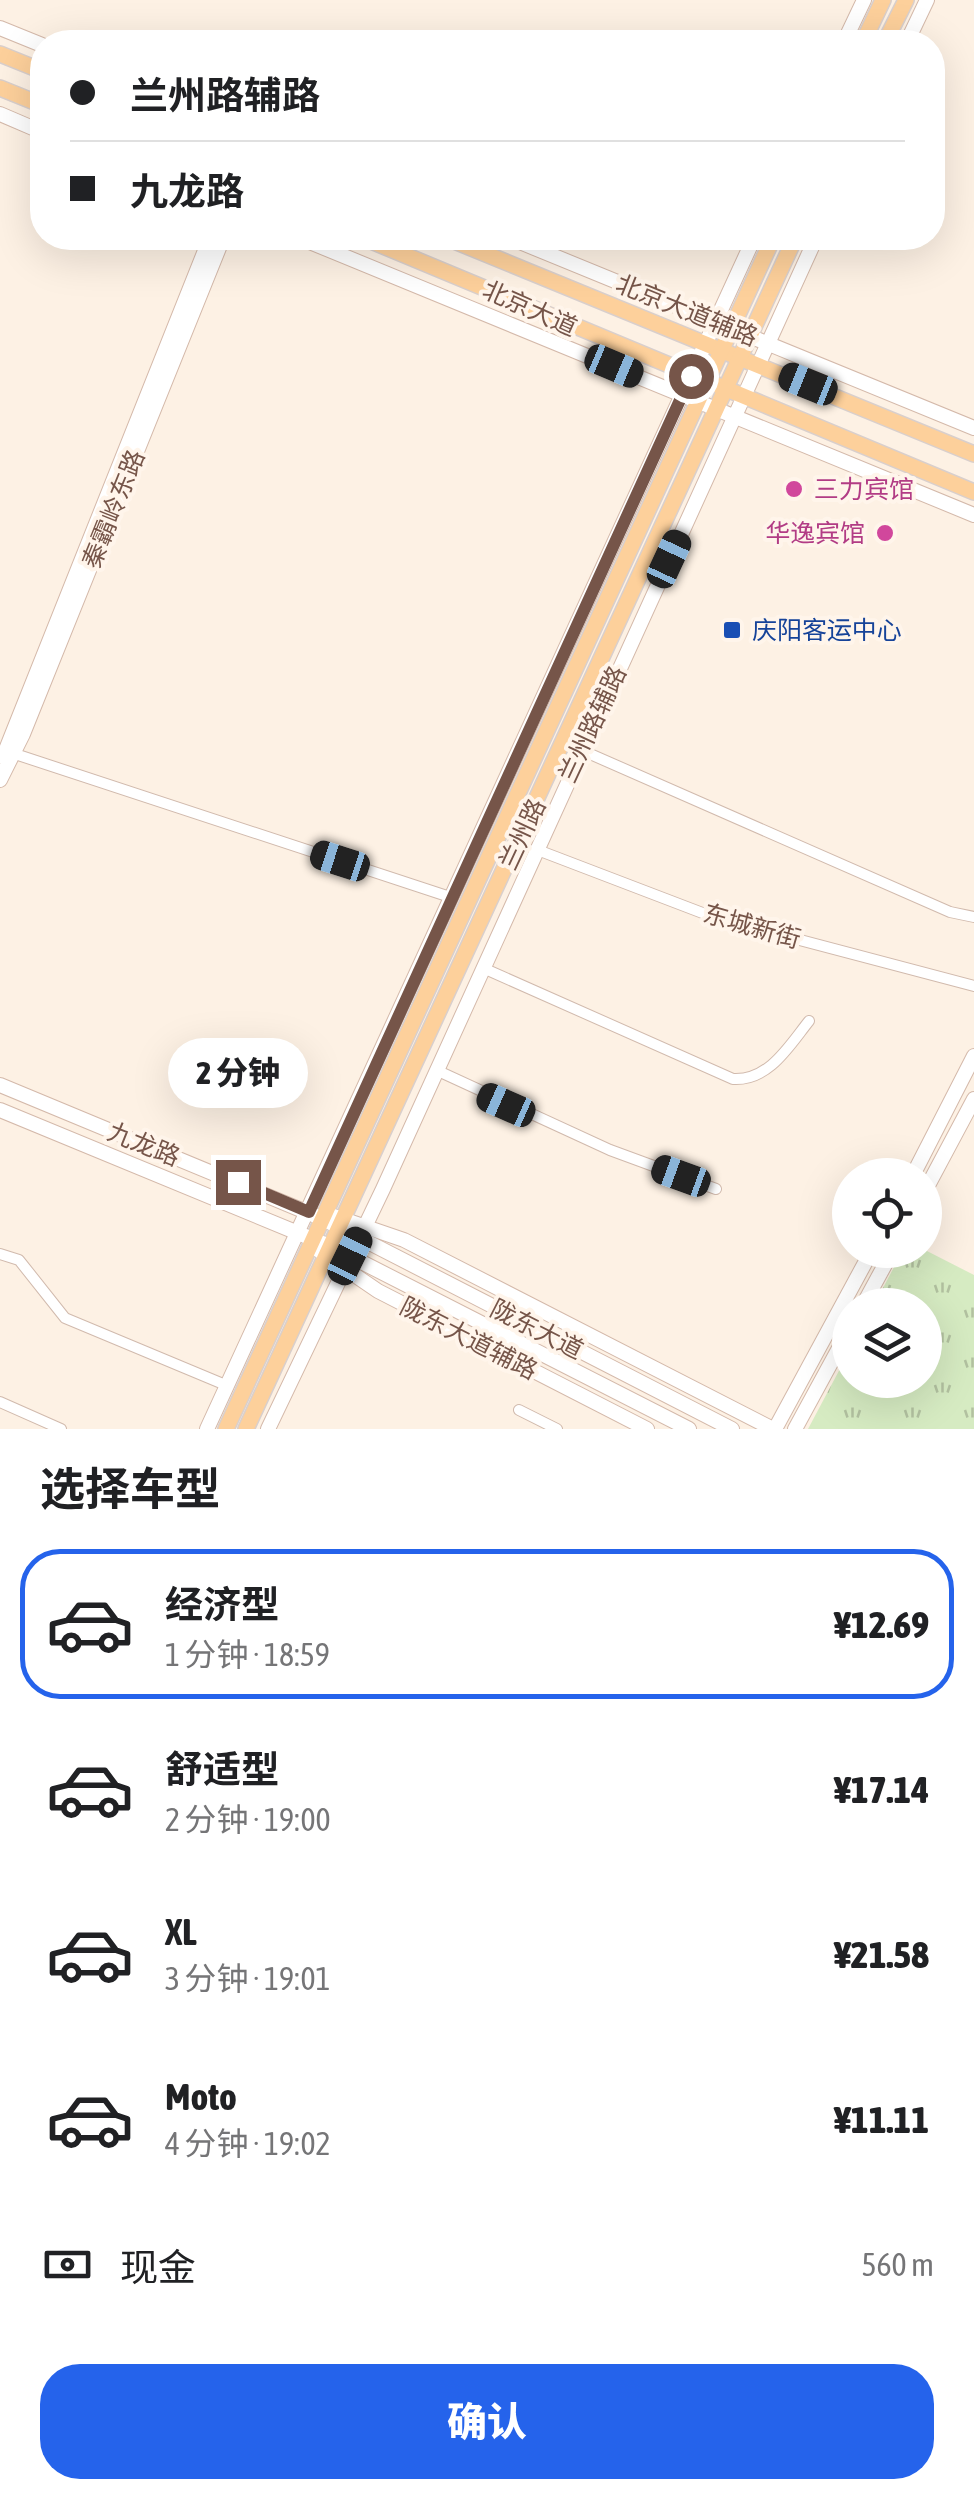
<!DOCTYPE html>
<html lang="zh">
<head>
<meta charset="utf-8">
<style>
  :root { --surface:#fff; --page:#f2f2f2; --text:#202124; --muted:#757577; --line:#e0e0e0; --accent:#2563eb }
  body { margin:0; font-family:"Asap Condensed","Noto Sans SC",sans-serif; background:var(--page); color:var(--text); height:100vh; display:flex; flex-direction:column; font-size:38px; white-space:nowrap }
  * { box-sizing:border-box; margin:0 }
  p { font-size:32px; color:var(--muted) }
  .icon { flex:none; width:55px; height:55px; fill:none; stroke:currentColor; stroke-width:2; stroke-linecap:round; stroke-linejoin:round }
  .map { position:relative; height:1429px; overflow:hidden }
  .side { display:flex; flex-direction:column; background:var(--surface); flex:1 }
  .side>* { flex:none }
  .banner { position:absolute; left:30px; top:30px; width:915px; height:220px; border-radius:40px; box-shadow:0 10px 40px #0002; display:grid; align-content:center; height:220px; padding:0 40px; background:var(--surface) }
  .buttons { position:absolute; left:832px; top:1158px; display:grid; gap:20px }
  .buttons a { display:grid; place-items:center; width:110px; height:110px; border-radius:50%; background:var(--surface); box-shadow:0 10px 40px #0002; font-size:50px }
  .end { position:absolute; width:45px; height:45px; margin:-22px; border:12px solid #765549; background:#fff; box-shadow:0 0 0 5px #fff }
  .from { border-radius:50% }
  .bubble { position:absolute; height:70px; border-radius:35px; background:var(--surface); box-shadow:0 10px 40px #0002; font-size:32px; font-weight:800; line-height:70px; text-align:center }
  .car { position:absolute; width:30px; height:60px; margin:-30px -15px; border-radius:12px; box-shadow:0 0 8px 2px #0007; background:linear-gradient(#222 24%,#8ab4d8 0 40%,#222 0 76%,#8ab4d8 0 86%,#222 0) }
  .banner b { display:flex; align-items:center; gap:35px; height:95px; font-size:38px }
  .banner b+b { border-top:2px solid var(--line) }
  .banner i { width:25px; height:25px; background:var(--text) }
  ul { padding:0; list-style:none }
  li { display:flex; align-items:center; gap:30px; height:150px; margin:0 20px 15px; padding:0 20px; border:5px solid transparent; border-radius:40px }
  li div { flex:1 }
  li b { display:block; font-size:38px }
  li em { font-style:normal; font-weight:800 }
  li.on { border-color:var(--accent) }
  li>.icon { width:90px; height:90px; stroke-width:1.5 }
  h2 { padding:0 40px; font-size:45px; line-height:120px }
  .pay { display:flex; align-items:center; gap:25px; height:110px; padding:0 40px; font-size:38px }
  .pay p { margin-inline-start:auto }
  .primary-button { display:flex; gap:20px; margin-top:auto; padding:20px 40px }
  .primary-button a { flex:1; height:115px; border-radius:40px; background:var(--accent); color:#fff; font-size:40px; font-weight:800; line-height:115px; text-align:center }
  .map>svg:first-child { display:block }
  .grass { fill:url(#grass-tufts) }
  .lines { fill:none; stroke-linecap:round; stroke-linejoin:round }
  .street-casing { stroke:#d1baad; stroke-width:12 }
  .secondary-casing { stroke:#d4b9aa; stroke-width:16 }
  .primary-casing { stroke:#d9cfcc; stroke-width:18 }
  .street { stroke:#fff; stroke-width:10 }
  .secondary { stroke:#fff; stroke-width:14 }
  .primary { stroke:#fdd09b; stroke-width:15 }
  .route { stroke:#765549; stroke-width:12 }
  .hotel-dot { fill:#d1479c; stroke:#fff5eb; stroke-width:4 }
  .transit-dot { fill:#1a4fb4; stroke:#fff5eb; stroke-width:4 }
  .labels { text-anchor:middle; stroke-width:8; stroke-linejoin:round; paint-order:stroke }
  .street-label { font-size:25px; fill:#765549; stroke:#fff5eb }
  .hotel-label { font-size:25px; fill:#b23c85; stroke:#fff5eb; text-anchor:start }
  .transit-label { font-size:25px; fill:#164399; stroke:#fff5eb; text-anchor:start }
</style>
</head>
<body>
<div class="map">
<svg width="974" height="1429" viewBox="0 0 974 1429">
  <defs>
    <pattern id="grass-tufts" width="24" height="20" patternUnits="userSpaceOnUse" patternTransform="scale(2.5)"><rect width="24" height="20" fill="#d6ebc2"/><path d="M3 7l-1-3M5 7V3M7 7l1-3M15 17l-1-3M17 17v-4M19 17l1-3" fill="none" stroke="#b2c1a0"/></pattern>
  </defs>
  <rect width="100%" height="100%" fill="#fdf1e4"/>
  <path class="grass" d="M903,1250H925L974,1275V1429H808L850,1350V1380H925V1305H874Z"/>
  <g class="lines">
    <defs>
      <g id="street">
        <path d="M581,750L950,912L974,917"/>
        <path d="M9,752L450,897"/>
        <path d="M535,849L713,917L974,986"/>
        <path d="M483,968L733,1079C769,1081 789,1046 809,1021"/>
        <path d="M436,1070L610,1150L716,1189"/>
        <path d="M0,1254L19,1260L65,1318L228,1386"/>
        <path d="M0,1402L61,1429"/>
        <path d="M519,1410L557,1429"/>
      </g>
      <g id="secondary">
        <path d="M0,28L42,45"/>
        <path d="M844,42L864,0"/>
        <path d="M907,42L927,0"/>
        <path d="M0,114L42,132"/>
        <path d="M300,238L974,515"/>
        <path d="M510,238L974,428"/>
        <path d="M3,757L210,238"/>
        <path d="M0,780L23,734L223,238"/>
        <path d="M0,1085L323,1219L732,1429"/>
        <path d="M0,1110L332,1247L689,1429"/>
        <path d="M913,1175L974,1056"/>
        <path d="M925,1191L974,1099"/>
        <path d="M334,1216L404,1240L773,1429"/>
        <path d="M318,1250L378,1291L647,1429"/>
        <path d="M863,1305L893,1250"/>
        <path d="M207,1429L754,238"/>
        <path d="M268,1429L383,1189L816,238"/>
        <path d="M775,1429L872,1250"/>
        <path d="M795,1429L850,1328"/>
      </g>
      <g id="primary">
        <path d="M863,42L883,0"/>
        <path d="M885,42L906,0"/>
        <path d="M0,54L42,71"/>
        <path d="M0,88L42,105"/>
        <path d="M364,238L974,492"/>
        <path d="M447,238L974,454"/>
        <path d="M226,1429L773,238"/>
        <path d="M246,1429L795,238"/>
      </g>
    </defs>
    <use href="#street" class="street-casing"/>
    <use href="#secondary" class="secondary-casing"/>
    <use href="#primary" class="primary-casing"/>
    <use href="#street" class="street"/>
    <use href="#secondary" class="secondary"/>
    <use href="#primary" class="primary"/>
  </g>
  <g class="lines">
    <path class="route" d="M238,1182L309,1212L691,376"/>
  </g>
  <g class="hotel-dot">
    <circle cx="794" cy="489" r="10"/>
    <circle cx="885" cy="533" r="10"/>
  </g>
  <rect class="transit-dot" x="722" y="620" width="20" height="20" rx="5"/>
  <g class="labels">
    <g class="street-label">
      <text transform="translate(530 308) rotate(24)" y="9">北京大道</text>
      <text transform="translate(687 310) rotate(22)" y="9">北京大道辅路</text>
      <text transform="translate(113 509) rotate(-68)" y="9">秦霸岭东路</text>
      <text transform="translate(592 724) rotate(-65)" y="9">兰州路辅路</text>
      <text transform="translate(522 834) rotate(-65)" y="9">兰州路</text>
      <text transform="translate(752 926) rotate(16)" y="9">东城新街</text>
      <text transform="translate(144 1144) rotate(22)" y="9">九龙路</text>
      <text transform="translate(537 1329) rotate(27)" y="9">陇东大道</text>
      <text transform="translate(469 1338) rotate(27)" y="9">陇东大道辅路</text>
    </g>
    <g class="hotel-label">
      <text x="814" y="498">三力宾馆</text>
      <text x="865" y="542" text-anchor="end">华逸宾馆</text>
    </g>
    <g class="transit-label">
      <text x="752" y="639">庆阳客运中心</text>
    </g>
  </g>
</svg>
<div class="buttons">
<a><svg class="icon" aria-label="locate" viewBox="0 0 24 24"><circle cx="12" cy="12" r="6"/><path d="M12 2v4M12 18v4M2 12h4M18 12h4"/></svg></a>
<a><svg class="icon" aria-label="layers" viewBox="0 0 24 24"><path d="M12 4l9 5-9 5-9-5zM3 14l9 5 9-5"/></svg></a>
</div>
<i class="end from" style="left:691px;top:376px"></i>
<i class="end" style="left:238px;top:1182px"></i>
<div class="bubble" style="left:168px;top:1038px;width:140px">2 分钟</div>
<i class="car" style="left:614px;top:366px;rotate:113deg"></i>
<i class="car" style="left:808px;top:384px;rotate:292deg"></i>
<i class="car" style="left:669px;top:559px;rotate:25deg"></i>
<i class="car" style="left:340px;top:861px;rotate:288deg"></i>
<i class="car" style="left:506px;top:1105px;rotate:294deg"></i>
<i class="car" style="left:681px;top:1176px;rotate:290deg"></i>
<i class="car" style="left:350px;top:1256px;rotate:26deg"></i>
<div class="banner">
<b><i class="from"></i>兰州路辅路</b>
<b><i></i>九龙路</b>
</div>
</div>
<section class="side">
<h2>选择车型</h2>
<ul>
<li class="on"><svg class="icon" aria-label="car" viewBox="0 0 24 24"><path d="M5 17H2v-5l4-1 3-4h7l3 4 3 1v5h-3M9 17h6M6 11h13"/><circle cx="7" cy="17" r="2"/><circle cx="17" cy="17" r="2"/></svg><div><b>经济型</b><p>1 分钟 · 18:59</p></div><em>¥12.69</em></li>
<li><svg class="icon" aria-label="car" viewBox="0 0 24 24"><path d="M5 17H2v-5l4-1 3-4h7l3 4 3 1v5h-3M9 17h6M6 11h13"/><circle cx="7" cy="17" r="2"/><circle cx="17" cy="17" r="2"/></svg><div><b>舒适型</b><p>2 分钟 · 19:00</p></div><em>¥17.14</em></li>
<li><svg class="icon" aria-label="car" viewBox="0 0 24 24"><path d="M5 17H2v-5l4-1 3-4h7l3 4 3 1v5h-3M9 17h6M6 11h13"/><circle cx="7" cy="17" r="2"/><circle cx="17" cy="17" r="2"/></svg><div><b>XL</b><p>3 分钟 · 19:01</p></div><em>¥21.58</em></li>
<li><svg class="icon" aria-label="car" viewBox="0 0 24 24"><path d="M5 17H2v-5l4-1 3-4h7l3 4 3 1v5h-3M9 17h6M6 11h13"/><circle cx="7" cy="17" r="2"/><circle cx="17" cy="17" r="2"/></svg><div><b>Moto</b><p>4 分钟 · 19:02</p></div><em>¥11.11</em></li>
</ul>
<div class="pay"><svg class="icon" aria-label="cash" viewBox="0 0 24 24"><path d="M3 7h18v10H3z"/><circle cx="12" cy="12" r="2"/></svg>现金<p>560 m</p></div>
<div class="primary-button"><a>确认</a></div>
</section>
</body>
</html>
